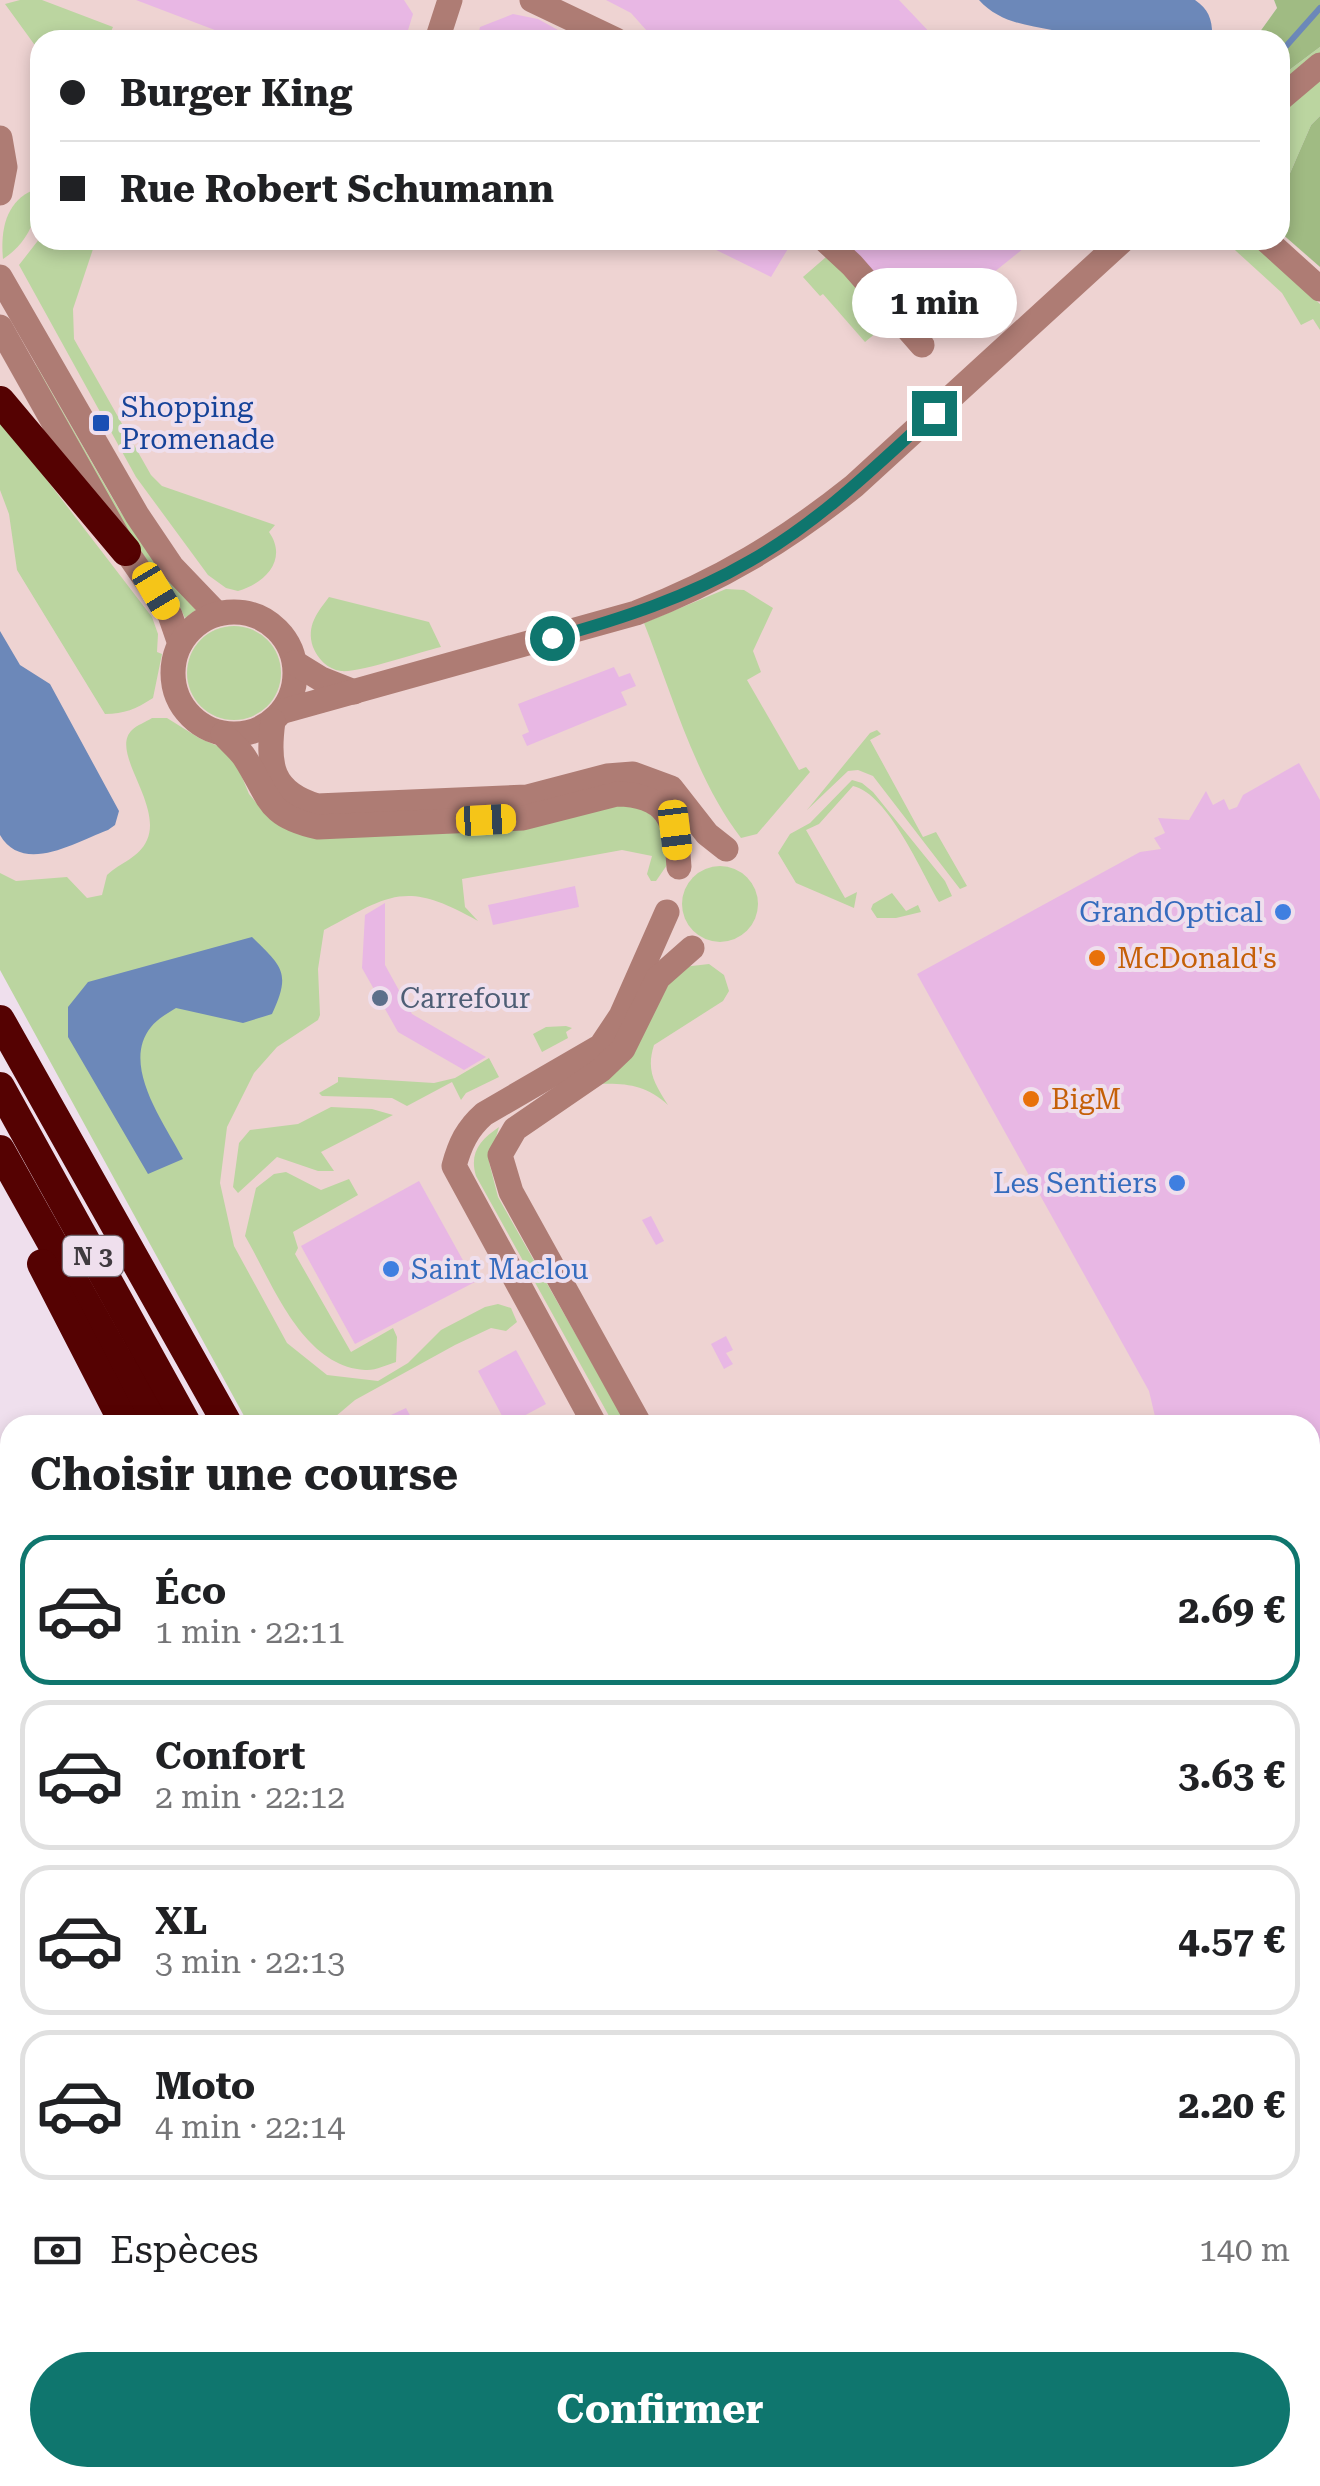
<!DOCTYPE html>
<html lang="fr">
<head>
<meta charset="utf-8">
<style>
  :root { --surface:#fff; --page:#f6f6f6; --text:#202124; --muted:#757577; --line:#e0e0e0; --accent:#0f766e }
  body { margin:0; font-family:"Roboto Serif",serif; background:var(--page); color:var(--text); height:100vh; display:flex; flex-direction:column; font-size:38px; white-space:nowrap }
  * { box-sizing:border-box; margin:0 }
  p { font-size:32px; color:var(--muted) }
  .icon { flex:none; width:55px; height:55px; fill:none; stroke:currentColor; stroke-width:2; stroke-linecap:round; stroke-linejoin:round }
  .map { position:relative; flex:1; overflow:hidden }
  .side { position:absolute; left:0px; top:1415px; width:1320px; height:1072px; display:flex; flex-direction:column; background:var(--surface); border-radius:30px 30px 0 0; box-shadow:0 5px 15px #0003 }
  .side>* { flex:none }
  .hud { position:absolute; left:30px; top:30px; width:1260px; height:220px; border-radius:30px; box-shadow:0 5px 15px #0003; display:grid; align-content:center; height:220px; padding:0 30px; background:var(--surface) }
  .end { position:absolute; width:45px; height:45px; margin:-22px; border:12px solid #0f766e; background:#fff; box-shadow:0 0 0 5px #fff }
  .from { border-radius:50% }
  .bubble { position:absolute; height:70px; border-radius:35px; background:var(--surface); box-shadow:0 5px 15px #0003; font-size:32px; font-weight:700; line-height:70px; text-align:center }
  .car { position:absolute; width:30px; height:60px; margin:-30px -15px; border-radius:12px; box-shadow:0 0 8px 2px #0007; background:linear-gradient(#f5c518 24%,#345 0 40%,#f5c518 0 76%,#345 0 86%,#f5c518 0) }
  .hud b { display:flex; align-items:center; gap:35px; height:95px; font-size:38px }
  .hud b+b { border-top:2px solid var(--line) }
  .hud i { width:25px; height:25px; background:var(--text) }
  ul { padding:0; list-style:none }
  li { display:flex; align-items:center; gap:30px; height:150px; margin:0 20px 15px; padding:0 10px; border:5px solid var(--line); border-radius:30px }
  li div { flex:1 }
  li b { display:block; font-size:38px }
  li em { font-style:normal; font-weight:700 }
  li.current { border-color:var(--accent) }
  li>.icon { width:90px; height:90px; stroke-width:1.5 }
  h2 { padding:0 30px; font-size:45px; line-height:120px }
  .pay { display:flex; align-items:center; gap:25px; height:110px; padding:0 30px; font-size:38px }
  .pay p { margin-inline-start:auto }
  .cta { display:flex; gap:20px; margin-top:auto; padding:20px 30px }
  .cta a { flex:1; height:115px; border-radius:60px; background:var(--accent); color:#fff; font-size:40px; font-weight:700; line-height:115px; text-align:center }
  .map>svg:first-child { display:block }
  .commercial { fill:#eed3d2 }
  .green { fill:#bbd5a0 }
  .forest { fill:#a0bb83 }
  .water { fill:#6c88b9 }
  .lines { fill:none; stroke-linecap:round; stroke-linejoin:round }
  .stream { stroke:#6c88b9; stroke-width:6 }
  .building { fill:#e8b7e4 }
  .minor { stroke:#ae7c74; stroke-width:25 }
  .major { stroke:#752019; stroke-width:25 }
  .highway { stroke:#550202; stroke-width:30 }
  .route { stroke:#0f766e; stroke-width:12 }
  .transit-dot { fill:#1a4fb4; stroke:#efdfed; stroke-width:4 }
  .shop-dot { fill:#3f7fe0; stroke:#efdfed; stroke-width:4 }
  .food-dot { fill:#e8710a; stroke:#efdfed; stroke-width:4 }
  .service-dot { fill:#5c6f8a; stroke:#efdfed; stroke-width:4 }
  .labels { text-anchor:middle; stroke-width:8; stroke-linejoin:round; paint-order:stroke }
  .shield { fill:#efdfed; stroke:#746c73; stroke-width:2.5 }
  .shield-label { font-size:25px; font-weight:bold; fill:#403a3f }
  .transit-label { font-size:28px; fill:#164399; stroke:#efdfed; text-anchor:start }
  .shop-label { font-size:28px; fill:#366cbe; stroke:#efdfed; text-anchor:end }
  .food-label { font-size:28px; fill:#c56008; stroke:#efdfed; text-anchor:start }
  .service-label { font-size:28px; fill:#4e5e75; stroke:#efdfed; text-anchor:start }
</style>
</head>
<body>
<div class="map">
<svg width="1320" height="2486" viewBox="0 0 1320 2486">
  <rect width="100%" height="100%" fill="#efdfed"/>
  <path class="commercial" d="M0,0H1274L1277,8L1254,40H40V240H1280V231L1320,267V2486H835L1310,2478V1425H257L0,956Z"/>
  <g class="green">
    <path d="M20,0H42L113,27L107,40H40V46L34,44L5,4Z"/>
    <path d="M1320,47V116L1311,125L1280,196V232V77Z"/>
    <path d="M38,188C39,217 28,243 3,259C0,227 7,199 38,188Z"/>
    <path d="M40,238L96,240L73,309L74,339L151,475L162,486L275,525L269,532C288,559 266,583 238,591L226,588L208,575L136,477L19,265Z"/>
    <path d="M1224,240H1249L1320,304V330L1313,319L1301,325L1282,293Z"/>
    <path d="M833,251L895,317L865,342L823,294L820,296L803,277Z"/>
    <path d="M36,365L120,511L158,565L196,610L185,618L177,601L114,515L30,368Z"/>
    <path d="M0,419L152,617L158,634L157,652L162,654L153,698C136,709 124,714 105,714L17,570L9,514L0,490Z"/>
    <path d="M726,589L744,590L773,608L753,651L761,672L747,680L799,770L806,767L810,772L757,834L741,838C695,778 672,694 644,623Z"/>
    <path d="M329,597L429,622L441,647C419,652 360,673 341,671C327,669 318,659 313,647C306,626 317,613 329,597Z"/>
    <circle cx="234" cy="673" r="47"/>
    <path d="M152,718H167L199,738L220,747L235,760L249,794L269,818L619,805L645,809L664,829L667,865L656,881H651L647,874L652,856L622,850L462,879L465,907L478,921C406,880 391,894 324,930L318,969L320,1015L318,1020L277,1047L254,1073L227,1127L220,1183L234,1246L287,1343L327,1375L378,1381L408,1363L441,1330L485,1307L498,1304L511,1308L517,1322L506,1331L491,1328L455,1345L355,1400L329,1422L330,1425H249L0,970V873L16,881L67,877L87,898L102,895L107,875C121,862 139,858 147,840C163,804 109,752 132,730C137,725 146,722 152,718Z"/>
    <path d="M877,730L881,734L870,740L923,837L936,832L967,886L960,889L873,776L858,770L848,771L807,810L870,733Z"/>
    <path d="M852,780L862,783L873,792L945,881L952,896L939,902C921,871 888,794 853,786L819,824L806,830L845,898L857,892L854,908L796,883L778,853L790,834L810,823Z"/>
    <circle cx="720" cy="904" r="38"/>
    <path d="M892,893L906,911L918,905L921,912L896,918H877L871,909L873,904Z"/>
    <path d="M709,964L724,975L729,991L723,1001L654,1045C646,1070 654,1083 668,1105C646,1085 626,1083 598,1084L662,980L683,967Z"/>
    <path d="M566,1026L572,1028L566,1032L568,1038L542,1052L533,1034L546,1027Z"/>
    <path d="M489,1058L499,1077L466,1093L461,1100L452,1082L407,1106L392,1098L322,1096L319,1093L338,1082V1077L434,1083L455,1078Z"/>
    <path d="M331,1107L372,1109L393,1115L321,1152L334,1171H318L277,1157L238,1193L233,1187L239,1143L250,1130L298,1124Z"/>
    <path d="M499,1127L489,1162L498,1197L627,1425H614L476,1176C469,1153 480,1140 499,1127Z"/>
    <path d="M286,1172L321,1190L349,1179L358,1195L293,1232L298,1248L295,1254L351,1352L393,1328L397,1337L396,1362C386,1365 375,1371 365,1370C302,1366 273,1284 245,1236L256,1188L274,1174Z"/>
    <path d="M1320,2005V2082L1317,2080L1319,2072L1310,2069V2041Z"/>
    <path d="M1320,2162V2277L1310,2278V2165Z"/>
    <path d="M1310,2356L1320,2357V2474L1300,2486H1185L1187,2478H1310Z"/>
    <path d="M189,2478H339L291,2486H187Z"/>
    <path d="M557,2478H688L695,2486H533Z"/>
    <path d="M837,2478H1104L1107,2486H842Z"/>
  </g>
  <g class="forest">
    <path d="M1274,0H1320V47L1280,77V40H1254L1277,8Z"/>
    <path d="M1320,116V267L1280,232V196L1311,125Z"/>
  </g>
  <g class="water">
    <path d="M979,0H1195C1210,10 1213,22 1212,40H1088C1051,24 1008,32 979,0Z"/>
    <path d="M0,631L20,665L50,684L119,811L115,825L108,830C76,842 23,875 0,835Z"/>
    <path d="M252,937C283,967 291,973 272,1014L243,1023L176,1008C168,1013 157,1019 151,1027C120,1065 165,1124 183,1159L148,1174L68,1037V1007L88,982Z"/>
  </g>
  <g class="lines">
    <path class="stream" d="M1280,53L1320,8"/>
  </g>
  <g class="building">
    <path d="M136,0H404L413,14L405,40H241Z"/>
    <path d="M606,0H899L937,40H655L631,13Z"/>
    <path d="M513,14L538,19L576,40H477L480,27Z"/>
    <path d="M696,240H784L789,247L771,277Z"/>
    <path d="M833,240H1034L917,334Z"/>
    <path d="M614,667L619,677L630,673L636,686L621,692L627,705L527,746L522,735L529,732L518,704Z"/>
    <path d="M1299,763L1320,800V1698L1310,1680V1425H1157L1149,1391L917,974L1140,852L1161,849L1154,838L1165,833L1158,818L1189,820L1206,791L1213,805L1224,799L1229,810L1237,807L1243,795Z"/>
    <path d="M575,886L579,907L493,925L488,905Z"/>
    <path d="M385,903V965L412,1014L486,1057L464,1070L398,1032L362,968L365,915Z"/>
    <path d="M419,1181L475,1282L355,1344L301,1246Z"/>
    <path d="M651,1216L664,1241L656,1245L642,1220Z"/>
    <path d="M726,1336L733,1350L726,1353L733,1364L724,1369L711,1344Z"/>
    <path d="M516,1350L546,1404L507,1425L478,1371Z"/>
    <path d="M406,1408L415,1425H373L391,1415Z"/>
  </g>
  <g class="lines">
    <g class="minor">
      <path d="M532,0L616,40"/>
      <path d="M437,40L450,0"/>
      <path d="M1280,99L1320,65"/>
      <path d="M0,138L5,167L0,193"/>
      <path d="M825,240L852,265L922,345"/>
      <path d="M1266,240L1320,289"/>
      <path d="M0,277L137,515L172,567L217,614"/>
      <path d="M0,327L126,551L170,615L180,644"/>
      <circle cx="234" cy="673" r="61"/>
      <path d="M295,663L321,679L354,692"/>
      <path d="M284,711L636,613C719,581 784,542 854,486L1123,240"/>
      <path d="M273,721C267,765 271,792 317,806L527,797L607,776L633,774L671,788L707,834L726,849"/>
      <path d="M223,734C230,742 240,750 245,758C270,797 266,816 318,827L523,818L617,794C668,795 676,820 679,867"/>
      <path d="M595,1425L454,1166C460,1144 467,1129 484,1114L601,1046L621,1016L667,912"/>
      <path d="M640,1425L511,1192L500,1155L515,1129L601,1070L623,1049L658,978L692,948"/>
      <path d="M1310,2154L1320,2151"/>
    </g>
    <g class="major">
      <path d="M1310,2295L1320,2294"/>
      <path d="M1310,2329L1320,2331"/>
      <path d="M337,2486L405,2478"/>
    </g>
    <g class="highway">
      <path d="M0,401L126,551"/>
      <path d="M0,1020L228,1425"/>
      <path d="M0,1087L187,1425"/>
      <path d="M0,1150L154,1425"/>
      <path d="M42,1264L125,1425"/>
      <path d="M1310,2349H1320"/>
      <path d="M705,2478L710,2486"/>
      <path d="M745,2478L749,2486"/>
      <path d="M781,2478L786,2486"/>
      <path d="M823,2478L831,2486"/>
      <path d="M1109,2478L1112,2486"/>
      <path d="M154,2486L157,2478"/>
      <path d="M506,2486L525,2478"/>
      <path d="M1171,2486L1173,2478"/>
    </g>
  </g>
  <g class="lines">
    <path class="route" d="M552,638C621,619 688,597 750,561C819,522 876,466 934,413"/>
  </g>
  <rect class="transit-dot" x="91" y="413" width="20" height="20" rx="5"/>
  <g class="shop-dot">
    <circle cx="1283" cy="912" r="10"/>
    <circle cx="1177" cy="1183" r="10"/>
    <circle cx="391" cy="1269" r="10"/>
  </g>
  <g class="food-dot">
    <circle cx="1097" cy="958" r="10"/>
    <circle cx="1031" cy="1099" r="10"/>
  </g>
  <circle class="service-dot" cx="380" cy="998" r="10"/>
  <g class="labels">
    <rect class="shield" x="63" y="1236" width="60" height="40" rx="8"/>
    <g class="shield-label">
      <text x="93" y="1265">N 3</text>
    </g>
    <g class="transit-label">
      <text x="121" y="417">Shopping<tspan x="121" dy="32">Promenade</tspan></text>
    </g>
    <g class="shop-label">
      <text x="1263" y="922">GrandOptical</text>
      <text x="1157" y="1193">Les Sentiers</text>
      <text x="411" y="1279" text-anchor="start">Saint Maclou</text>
    </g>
    <g class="food-label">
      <text x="1117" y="968">McDonald's</text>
      <text x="1051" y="1109">BigM</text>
    </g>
    <g class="service-label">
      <text x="400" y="1008">Carrefour</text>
    </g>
  </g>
</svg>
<i class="end from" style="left:552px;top:638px"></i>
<i class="end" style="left:934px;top:413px"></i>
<div class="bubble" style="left:852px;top:268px;width:165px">1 min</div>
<i class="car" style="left:156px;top:591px;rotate:149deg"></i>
<i class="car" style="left:486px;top:820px;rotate:87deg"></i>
<i class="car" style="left:675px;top:830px;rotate:173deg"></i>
<div class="hud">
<b><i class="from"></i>Burger King</b>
<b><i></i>Rue Robert Schumann</b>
</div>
<section class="side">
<h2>Choisir une course</h2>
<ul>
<li class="current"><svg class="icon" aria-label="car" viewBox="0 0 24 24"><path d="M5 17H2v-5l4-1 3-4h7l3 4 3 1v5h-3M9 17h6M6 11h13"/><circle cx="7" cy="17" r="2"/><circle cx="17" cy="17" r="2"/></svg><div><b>Éco</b><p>1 min · 22:11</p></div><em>2.69 €</em></li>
<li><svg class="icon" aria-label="car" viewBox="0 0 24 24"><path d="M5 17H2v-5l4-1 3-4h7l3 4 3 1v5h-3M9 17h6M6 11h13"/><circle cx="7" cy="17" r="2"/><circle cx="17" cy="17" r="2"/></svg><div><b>Confort</b><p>2 min · 22:12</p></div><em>3.63 €</em></li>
<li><svg class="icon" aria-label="car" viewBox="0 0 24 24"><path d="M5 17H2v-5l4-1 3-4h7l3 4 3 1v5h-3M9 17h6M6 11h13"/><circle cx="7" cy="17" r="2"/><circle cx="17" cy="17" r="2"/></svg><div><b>XL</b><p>3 min · 22:13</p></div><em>4.57 €</em></li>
<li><svg class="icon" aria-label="car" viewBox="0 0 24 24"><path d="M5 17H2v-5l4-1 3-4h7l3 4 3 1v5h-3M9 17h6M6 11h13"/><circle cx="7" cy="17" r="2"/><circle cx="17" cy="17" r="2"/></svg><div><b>Moto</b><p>4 min · 22:14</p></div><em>2.20 €</em></li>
</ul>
<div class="pay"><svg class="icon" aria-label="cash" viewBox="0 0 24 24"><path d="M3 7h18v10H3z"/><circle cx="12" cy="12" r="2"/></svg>Espèces<p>140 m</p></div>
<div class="cta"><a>Confirmer</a></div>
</section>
</div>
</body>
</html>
